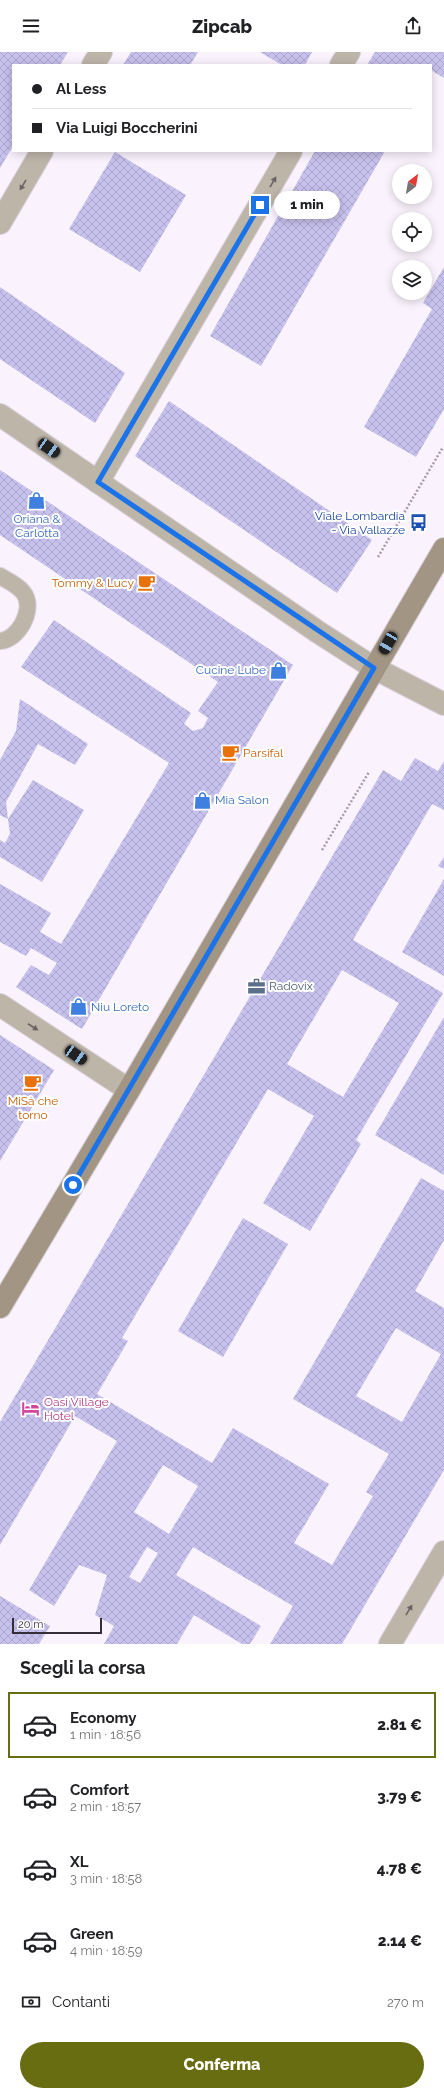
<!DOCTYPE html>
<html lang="it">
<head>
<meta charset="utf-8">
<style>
  :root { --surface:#fff; --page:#f6f6f6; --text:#202124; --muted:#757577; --line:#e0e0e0; --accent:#686d11 }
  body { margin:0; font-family:Raleway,sans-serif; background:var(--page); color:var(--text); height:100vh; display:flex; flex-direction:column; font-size:15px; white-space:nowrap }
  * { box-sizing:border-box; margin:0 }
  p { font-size:13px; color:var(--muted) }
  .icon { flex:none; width:22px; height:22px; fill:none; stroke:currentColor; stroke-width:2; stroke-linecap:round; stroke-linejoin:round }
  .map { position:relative; height:1592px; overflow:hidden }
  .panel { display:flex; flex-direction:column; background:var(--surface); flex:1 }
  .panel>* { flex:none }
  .hud { position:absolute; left:12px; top:12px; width:420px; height:88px; border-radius:0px; box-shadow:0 2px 10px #0003; display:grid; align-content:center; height:88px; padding:0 20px; background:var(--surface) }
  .needle { width:26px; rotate:31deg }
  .buttons { position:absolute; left:392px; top:112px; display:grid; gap:8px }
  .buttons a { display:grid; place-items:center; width:40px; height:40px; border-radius:50%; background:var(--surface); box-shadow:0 2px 10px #0003; font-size:20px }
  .scale { position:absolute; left:12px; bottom:10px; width:90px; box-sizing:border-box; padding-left:4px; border:2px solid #352d37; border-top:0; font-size:11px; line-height:14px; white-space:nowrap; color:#352d37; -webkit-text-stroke:3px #fff; paint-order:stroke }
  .end { position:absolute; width:18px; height:18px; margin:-9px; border:5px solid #1a73e8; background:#fff; box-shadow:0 0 0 2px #fff }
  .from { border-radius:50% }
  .bubble { position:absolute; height:28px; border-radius:14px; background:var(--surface); box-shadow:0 2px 10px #0003; font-size:13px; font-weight:800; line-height:28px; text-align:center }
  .car { position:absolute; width:12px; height:24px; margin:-12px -6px; border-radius:5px; box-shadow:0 0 3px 1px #0007; background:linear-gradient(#222 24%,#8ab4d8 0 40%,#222 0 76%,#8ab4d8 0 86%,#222 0) }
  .hud b { display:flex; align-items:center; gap:14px; height:38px; font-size:15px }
  .hud b+b { border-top:1px solid var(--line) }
  .hud i { width:10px; height:10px; background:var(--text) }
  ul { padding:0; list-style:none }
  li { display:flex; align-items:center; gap:12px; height:66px; margin:0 8px 6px; padding:0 12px; border:2px solid transparent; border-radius:0px }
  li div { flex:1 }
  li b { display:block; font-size:15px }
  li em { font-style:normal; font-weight:800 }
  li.selected { border-color:var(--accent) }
  li>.icon { width:36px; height:36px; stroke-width:1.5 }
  h2 { padding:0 20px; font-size:18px; line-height:48px }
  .pay { display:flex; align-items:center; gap:10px; height:44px; padding:0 20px; font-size:15px }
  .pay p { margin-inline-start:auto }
  .cta { display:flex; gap:8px; margin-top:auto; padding:8px 20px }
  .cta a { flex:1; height:46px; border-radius:24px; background:var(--accent); color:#fff; font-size:16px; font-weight:800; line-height:46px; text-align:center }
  header { display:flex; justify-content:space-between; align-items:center; height:52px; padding:0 20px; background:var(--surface); font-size:18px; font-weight:800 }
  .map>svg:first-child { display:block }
  .building { fill:url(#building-cross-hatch); fill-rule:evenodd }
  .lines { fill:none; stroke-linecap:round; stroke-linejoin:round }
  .lane-casing { stroke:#d7cfd9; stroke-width:18 }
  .street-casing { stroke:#d7cfd9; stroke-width:24 }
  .secondary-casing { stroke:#d7cfd9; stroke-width:24 }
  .path { stroke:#a59da8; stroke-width:2.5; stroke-dasharray:2 2; stroke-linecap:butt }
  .lane { stroke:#beb5a9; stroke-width:16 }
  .street { stroke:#beb5a9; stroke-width:22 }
  .secondary { stroke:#a29584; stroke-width:22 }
  .oneway { fill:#6c6365 }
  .route { stroke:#1a73e8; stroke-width:5 }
  .labels { text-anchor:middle; stroke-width:4; stroke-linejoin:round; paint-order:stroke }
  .transit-label { font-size:12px; fill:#164399; stroke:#fff; text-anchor:end }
  .shop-label { font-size:12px; fill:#366cbe; stroke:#fff; text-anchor:start }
  .food-label { font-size:12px; fill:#c56008; stroke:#fff; text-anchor:end }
  .service-label { font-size:12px; fill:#4e5e75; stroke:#fff; text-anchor:start }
  .hotel-label { font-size:12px; fill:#b23c85; stroke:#fff; text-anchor:start }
</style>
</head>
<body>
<header><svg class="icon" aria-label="menu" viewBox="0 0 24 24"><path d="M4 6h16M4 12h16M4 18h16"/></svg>Zipcab<svg class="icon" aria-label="share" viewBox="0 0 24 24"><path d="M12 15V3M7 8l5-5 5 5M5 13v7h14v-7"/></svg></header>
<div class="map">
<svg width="444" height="1592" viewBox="0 0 444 1592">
  <defs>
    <pattern id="building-cross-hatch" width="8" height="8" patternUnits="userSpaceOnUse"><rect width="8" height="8" fill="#c7c1ed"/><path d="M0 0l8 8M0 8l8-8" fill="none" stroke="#aca6cc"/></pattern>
  </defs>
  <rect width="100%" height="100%" fill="#faf2fd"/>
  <g class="building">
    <path d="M0,0H68L60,13H13V94L0,116Z"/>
    <path d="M131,0H198L190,13H123Z"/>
    <path d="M260,0H312L305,13H282Z"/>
    <path d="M375,0H444V26L431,18V13H367Z"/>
    <path d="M315,99H385L261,314L210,284Z"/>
    <path d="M115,100L186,143L140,220L69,177Z"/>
    <path d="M444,215V357L416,405L364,375L432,257L423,251Z"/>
    <path d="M0,235L125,321L95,371L0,307Z"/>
    <path d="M169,349L372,488L337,541L135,404Z"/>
    <path d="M0,418L293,613L82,977L16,935L31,913L49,923L57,911L31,896L26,904L0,890V832L51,861L40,880L61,892L169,711L21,615L54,568L191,661L184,672L193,679L203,676L208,666L198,659L218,630L0,483Z"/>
    <path d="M20,647L88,692L75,713L38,692L6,750L8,767L0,763V708L16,679Z"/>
    <path d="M415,706L438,719L444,709V758L432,752L353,888L443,941L356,1088L361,1092L310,1179L263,1151L314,1064L268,1037L122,1286L128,1289L97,1342L212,1411L233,1376L329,1432L294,1491L332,1513L373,1444L366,1440L389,1402L293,1347L421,1126L444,1139V1188L415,1239L444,1256V1418L342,1592H270L293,1554L193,1495L176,1523L261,1574L250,1592H242L194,1563L177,1592H104L114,1574L95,1563L107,1523L79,1513L54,1554L29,1538L117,1389L75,1364L0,1493V1370L383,718L401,729ZM342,918L399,951L343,1045L287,1012ZM396,1276L441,1302L402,1370L356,1344ZM163,1413L198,1434L169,1482L134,1460ZM147,1495L158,1501L140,1531L129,1525Z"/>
    <path d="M33,728L84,758L42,830L0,805V788L5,791L10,782L8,767Z"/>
    <path d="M444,805V817L438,814Z"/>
    <path d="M444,827V924L402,900Z"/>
    <path d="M444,965V1123L375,1083Z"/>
    <path d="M0,983L54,1018L0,1109Z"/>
    <path d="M243,1166L288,1192L223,1305L178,1279Z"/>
    <path d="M0,1544L50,1574L39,1592H0Z"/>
  </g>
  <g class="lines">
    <defs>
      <path id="lane" d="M0,524C8,529 20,534 25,543C34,559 18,588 0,589"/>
      <g id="street">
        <path d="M93,13L101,0"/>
        <path d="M341,13L349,0"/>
        <path d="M0,171L42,99"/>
        <path d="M0,363L318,580L374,616L444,652"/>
        <path d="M98,430L291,99"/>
        <path d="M0,953L129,1038"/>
        <path d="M390,1592L444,1500"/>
      </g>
      <path id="secondary" d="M0,1255L129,1038L444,497"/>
    </defs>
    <use href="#lane" class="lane-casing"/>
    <use href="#street" class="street-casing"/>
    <use href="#secondary" class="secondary-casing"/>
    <g class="path">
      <path d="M378,505L443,395"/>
      <path d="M322,798L369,720"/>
    </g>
    <use href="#lane" class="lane"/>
    <use href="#street" class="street"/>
    <use href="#secondary" class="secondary"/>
  </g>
  <defs><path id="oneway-solid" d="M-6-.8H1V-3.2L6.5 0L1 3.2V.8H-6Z"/></defs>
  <g class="oneway">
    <use href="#oneway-solid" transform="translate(273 130) rotate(-60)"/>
    <use href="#oneway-solid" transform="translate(23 133) rotate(121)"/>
    <use href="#oneway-solid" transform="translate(33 975) rotate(33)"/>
    <use href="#oneway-solid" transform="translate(409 1558) rotate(-59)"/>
  </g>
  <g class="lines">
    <path class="route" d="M73,1133L374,616L98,430L260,153"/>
  </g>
  <defs>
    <symbol id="shop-bare" viewBox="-9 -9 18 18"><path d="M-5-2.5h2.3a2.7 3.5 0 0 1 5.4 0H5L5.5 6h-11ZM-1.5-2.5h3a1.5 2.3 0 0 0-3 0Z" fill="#3f7fe0" stroke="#fff" stroke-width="2.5" paint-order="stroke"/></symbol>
    <symbol id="bus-bare" viewBox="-9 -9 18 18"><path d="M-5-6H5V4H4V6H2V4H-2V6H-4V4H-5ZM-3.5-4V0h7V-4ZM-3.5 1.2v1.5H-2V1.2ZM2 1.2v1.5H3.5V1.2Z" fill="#1a4fb4" stroke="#fff" stroke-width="2.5" paint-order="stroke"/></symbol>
    <symbol id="cafe-bare" viewBox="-9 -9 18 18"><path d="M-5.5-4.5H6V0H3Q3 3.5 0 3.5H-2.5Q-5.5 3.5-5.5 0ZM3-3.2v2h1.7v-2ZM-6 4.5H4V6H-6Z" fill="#e8710a" stroke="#fff" stroke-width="2.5" paint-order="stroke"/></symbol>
    <symbol id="office-bare" viewBox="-9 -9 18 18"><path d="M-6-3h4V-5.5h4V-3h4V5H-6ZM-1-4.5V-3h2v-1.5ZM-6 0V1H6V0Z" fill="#5c6f8a" stroke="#fff" stroke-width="2.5" paint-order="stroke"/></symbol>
    <symbol id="hotel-bare" viewBox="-9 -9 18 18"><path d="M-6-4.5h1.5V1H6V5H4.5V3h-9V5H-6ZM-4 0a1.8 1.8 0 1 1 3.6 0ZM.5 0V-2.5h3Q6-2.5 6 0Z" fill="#d1479c" stroke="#fff" stroke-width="2.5" paint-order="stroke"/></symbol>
  </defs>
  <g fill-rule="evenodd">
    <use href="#shop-bare" x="24" y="436" width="25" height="25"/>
    <use href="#bus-bare" x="406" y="458" width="25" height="25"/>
    <use href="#cafe-bare" x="134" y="518" width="25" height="25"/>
    <use href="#shop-bare" x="266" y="606" width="25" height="25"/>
    <use href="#cafe-bare" x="218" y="688" width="25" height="25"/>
    <use href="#shop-bare" x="190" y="736" width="25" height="25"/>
    <use href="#office-bare" x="244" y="922" width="25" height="25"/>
    <use href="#shop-bare" x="66" y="942" width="25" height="25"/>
    <use href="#cafe-bare" x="20" y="1018" width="25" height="25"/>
    <use href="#hotel-bare" x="18" y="1344" width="25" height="25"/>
  </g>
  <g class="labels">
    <g class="transit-label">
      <text x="405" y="468">Viale Lombardia<tspan x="405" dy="14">- Via Vallazze</tspan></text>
    </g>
    <g class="shop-label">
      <text x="37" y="471" text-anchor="middle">Oriana &amp;<tspan x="37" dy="14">Carlotta</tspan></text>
      <text x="266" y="622" text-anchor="end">Cucine Lube</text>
      <text x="215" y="752">Mia Salon</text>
      <text x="91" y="959">Niu Loreto</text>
    </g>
    <g class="food-label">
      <text x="134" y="535">Tommy &amp; Lucy</text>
      <text x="243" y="705" text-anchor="start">Parsifal</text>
      <text x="33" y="1053" text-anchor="middle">MiSà che<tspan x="33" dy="14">torno</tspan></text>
    </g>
    <g class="service-label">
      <text x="269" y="938">Radovix</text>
    </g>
    <g class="hotel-label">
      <text x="44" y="1354">Oasi Village<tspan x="44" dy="14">Hotel</tspan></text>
    </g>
  </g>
</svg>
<div class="buttons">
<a><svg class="needle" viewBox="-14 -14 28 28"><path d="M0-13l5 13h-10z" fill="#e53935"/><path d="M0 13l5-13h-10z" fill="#757577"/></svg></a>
<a><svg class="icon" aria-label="locate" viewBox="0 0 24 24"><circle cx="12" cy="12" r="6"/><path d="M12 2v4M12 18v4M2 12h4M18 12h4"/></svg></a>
<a><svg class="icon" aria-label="layers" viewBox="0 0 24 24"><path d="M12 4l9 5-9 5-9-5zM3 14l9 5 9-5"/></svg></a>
</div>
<div class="scale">20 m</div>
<i class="end from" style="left:73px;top:1133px"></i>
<i class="end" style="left:260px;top:153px"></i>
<div class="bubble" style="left:274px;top:139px;width:66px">1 min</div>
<i class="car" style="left:49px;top:396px;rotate:125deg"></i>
<i class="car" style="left:388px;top:591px;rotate:210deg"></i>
<i class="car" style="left:76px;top:1003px;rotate:124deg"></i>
<div class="hud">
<b><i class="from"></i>Al Less</b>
<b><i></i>Via Luigi Boccherini</b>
</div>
</div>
<section class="panel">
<h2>Scegli la corsa</h2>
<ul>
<li class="selected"><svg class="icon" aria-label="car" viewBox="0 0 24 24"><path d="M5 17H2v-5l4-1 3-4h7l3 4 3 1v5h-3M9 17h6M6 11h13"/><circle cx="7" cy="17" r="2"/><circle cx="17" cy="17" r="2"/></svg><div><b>Economy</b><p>1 min · 18:56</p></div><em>2.81 €</em></li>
<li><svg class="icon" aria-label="car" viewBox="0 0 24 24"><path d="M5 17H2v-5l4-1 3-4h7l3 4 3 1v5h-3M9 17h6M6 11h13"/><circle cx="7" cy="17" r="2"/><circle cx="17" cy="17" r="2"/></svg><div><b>Comfort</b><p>2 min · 18:57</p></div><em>3.79 €</em></li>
<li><svg class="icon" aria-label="car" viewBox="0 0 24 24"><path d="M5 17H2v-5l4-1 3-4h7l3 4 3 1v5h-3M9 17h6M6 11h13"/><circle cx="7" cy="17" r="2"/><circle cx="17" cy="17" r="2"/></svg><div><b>XL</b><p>3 min · 18:58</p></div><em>4.78 €</em></li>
<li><svg class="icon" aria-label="car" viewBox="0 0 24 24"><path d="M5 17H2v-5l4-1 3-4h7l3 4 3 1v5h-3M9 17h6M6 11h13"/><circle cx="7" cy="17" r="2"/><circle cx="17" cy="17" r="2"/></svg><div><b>Green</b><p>4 min · 18:59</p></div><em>2.14 €</em></li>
</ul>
<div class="pay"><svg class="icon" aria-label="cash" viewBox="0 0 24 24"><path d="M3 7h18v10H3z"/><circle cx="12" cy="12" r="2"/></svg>Contanti<p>270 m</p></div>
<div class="cta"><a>Conferma</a></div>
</section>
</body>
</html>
